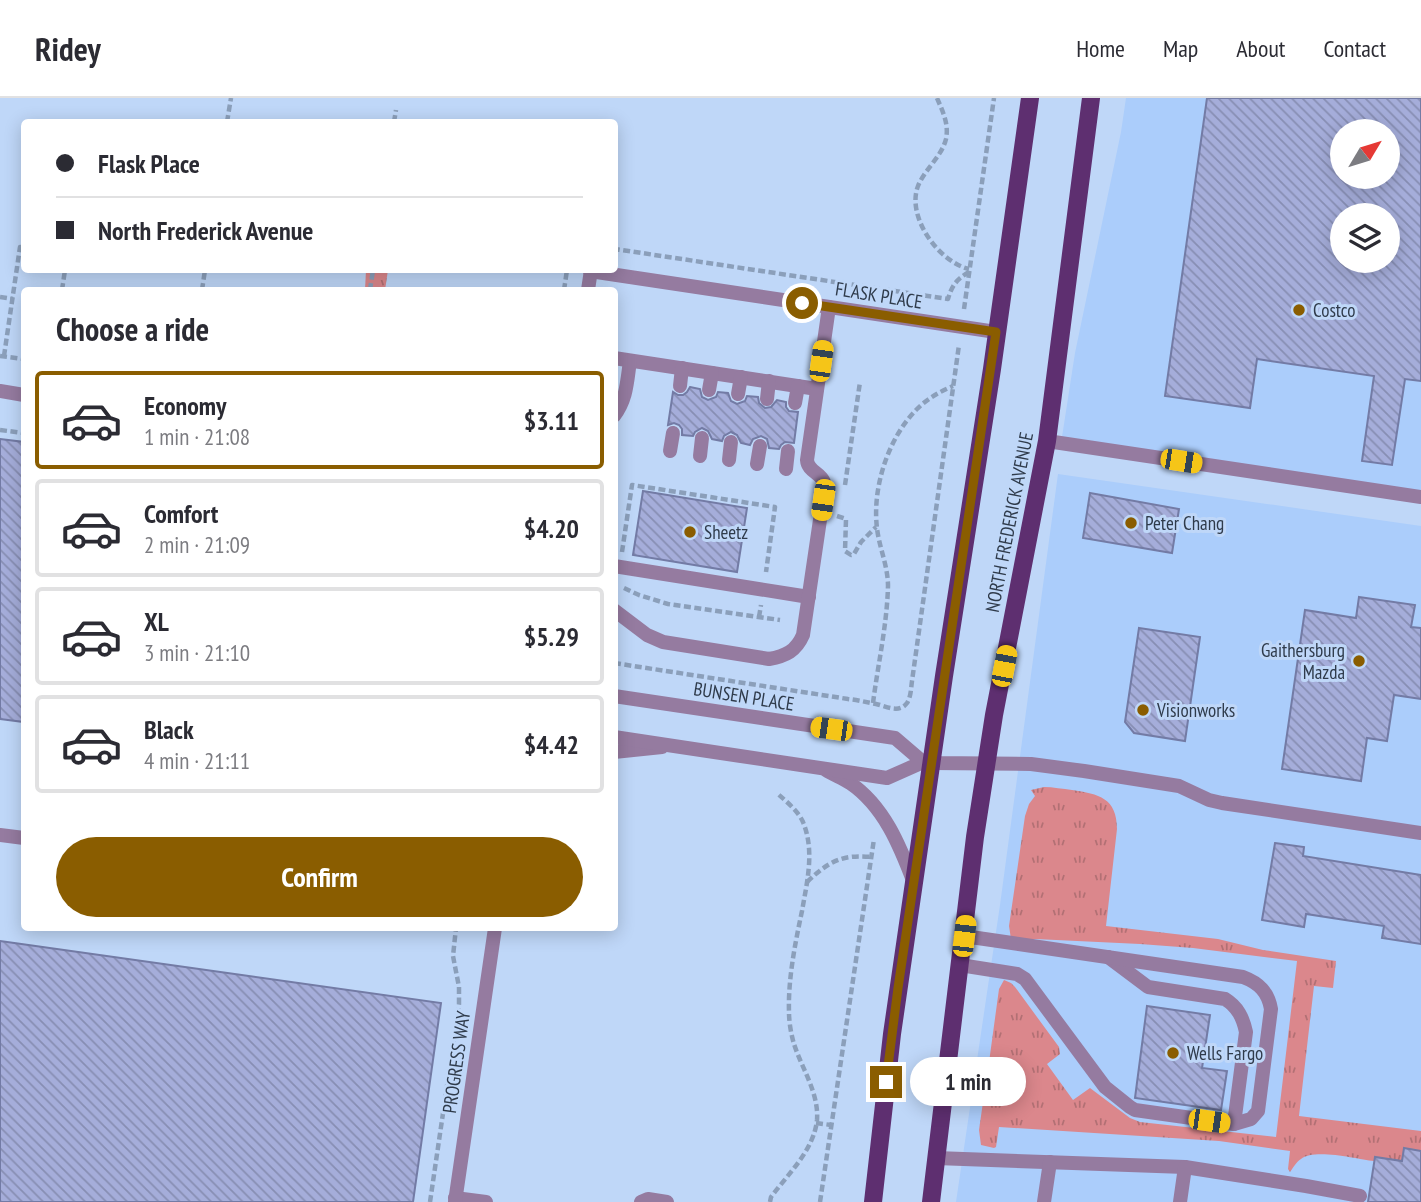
<!DOCTYPE html>
<html lang="en">
<head>
<meta charset="utf-8">
<style>
  :root { --surface:#fff; --page:#f7f7f7; --text:#2b2b33; --muted:#7c7c81; --line:#e1e1e2; --accent:#8a5d00 }
  body { margin:0; font-family:"PT Sans Narrow",sans-serif; background:var(--page); color:var(--text); height:100vh; display:flex; flex-direction:column; font-size:26px; white-space:nowrap }
  * { box-sizing:border-box; margin:0 }
  p { font-size:23px; color:var(--muted) }
  .icon { flex:none; width:38px; height:38px; fill:none; stroke:currentColor; stroke-width:2; stroke-linecap:round; stroke-linejoin:round }
  .map { position:relative; flex:1; overflow:hidden }
  .sheet { position:absolute; left:21px; top:189px; width:597px; height:644px; display:flex; flex-direction:column; background:var(--surface); border-radius:7px; box-shadow:0 4px 18px #0003 }
  .sheet>* { flex:none }
  .hud { position:absolute; left:21px; top:21px; width:597px; height:154px; border-radius:7px; box-shadow:0 4px 18px #0003; display:grid; align-content:center; height:154px; padding:0 35px; background:var(--surface) }
  .needle { width:46px; rotate:52deg }
  .tools { position:absolute; left:1330px; top:21px; display:grid; gap:14px }
  .tools a { display:grid; place-items:center; width:70px; height:70px; border-radius:50%; background:var(--surface); box-shadow:0 4px 18px #0003; font-size:35px }
  .end { position:absolute; width:32px; height:32px; margin:-16px; border:9px solid #8a5d00; background:#fff; box-shadow:0 0 0 4px #fff }
  .from { border-radius:50% }
  .bubble { position:absolute; height:49px; border-radius:24px; background:var(--surface); box-shadow:0 4px 18px #0003; font-size:23px; font-weight:800; line-height:49px; text-align:center }
  .car { position:absolute; width:21px; height:42px; margin:-21px -10px; border-radius:9px; box-shadow:0 0 5px 2px #0007; background:linear-gradient(#f5c518 24%,#345 0 40%,#f5c518 0 76%,#345 0 86%,#f5c518 0) }
  .hud b { display:flex; align-items:center; gap:24px; height:66px; font-size:26px }
  .hud b+b { border-top:2px solid var(--line) }
  .hud i { width:18px; height:18px; background:var(--text) }
  ul { padding:0; list-style:none }
  li { display:flex; align-items:center; gap:21px; height:98px; margin:0 14px 10px; padding:0 21px; border:4px solid var(--line); border-radius:7px }
  li div { flex:1 }
  li b { display:block; font-size:26px }
  li em { font-style:normal; font-weight:800 }
  li.current { border-color:var(--accent) }
  li>.icon { width:63px; height:63px; stroke-width:1.5 }
  h2 { padding:0 35px; font-size:32px; line-height:84px }
  .cta { display:flex; gap:14px; margin-top:auto; padding:14px 35px }
  .cta a { flex:1; height:80px; border-radius:42px; background:var(--accent); color:#fff; font-size:28px; font-weight:800; line-height:80px; text-align:center }
  header { display:flex; align-items:center; gap:42px; box-sizing:border-box; height:98px; padding:0 35px; background:var(--surface); border-bottom:2px solid var(--line) }
  header strong { font-size:33px }
  nav { display:flex; gap:38px; margin-inline-start:auto; font-size:24px }
  .map>svg:first-child { display:block }
  .built { fill:#abcdfb; fill-rule:evenodd }
  .grass { fill:url(#grass-tufts) }
  .building { fill:url(#building-back-hatch); stroke:#737ba5; stroke-width:2; fill-rule:evenodd }
  .lines { fill:none; stroke-linecap:round; stroke-linejoin:round }
  .path { stroke:#8b9fba; stroke-width:4.5; stroke-dasharray:7 3.5; stroke-linecap:butt }
  .service { stroke:#957ba0; stroke-width:14 }
  .minor { stroke:#957ba0; stroke-width:14 }
  .primary { stroke:#5e2f70; stroke-width:18 }
  .route { stroke:#8a5d00; stroke-width:9 }
  .poi-dot { fill:#8a5d00; stroke:#bfd7f8; stroke-width:2.5 }
  .labels { text-anchor:middle; stroke-width:6; stroke-linejoin:round; paint-order:stroke }
  .street-label { font-size:19px; fill:#2f3b4b; stroke:#bfd7f8 }
  .poi-label { font-size:19px; fill:#2f3b4b; stroke:#bfd7f8; text-anchor:start }
</style>
</head>
<body>
<header>
<strong>Ridey</strong>
<nav><a>Home</a><a>Map</a><a>About</a><a>Contact</a></nav>
</header>
<div class="map">
<svg width="1421" height="1104" viewBox="0 0 1421 1104">
  <defs>
    <pattern id="grass-tufts" width="24" height="20" patternUnits="userSpaceOnUse" patternTransform="scale(1.75)"><rect width="24" height="20" fill="#db878c"/><path d="M3 7l-1-3M5 7V3M7 7l1-3M15 17l-1-3M17 17v-4M19 17l1-3" fill="none" stroke="#b27074"/></pattern>
    <pattern id="building-back-hatch" width="6" height="6" patternUnits="userSpaceOnUse" patternTransform="scale(1.75)"><rect width="6" height="6" fill="#a5adda"/><path d="M-1 5l2 2M0 0l6 6M5-1l2 2" fill="none" stroke="#878eb3"/></pattern>
  </defs>
  <rect width="100%" height="100%" fill="#bfd7f8"/>
  <g class="built">
    <path d="M1126,0H1421V393L1062,339L1075,255L1121,34ZM1342,33H1388V79H1342ZM1342,117H1388V163H1342Z"/>
    <path d="M1058,376L1421,428V1104H956L1000,807Z"/>
  </g>
  <g class="grass">
    <path d="M366,172H388L385,192H365Z"/>
    <path d="M1044,689C1053,689 1063,691 1072,692C1099,696 1117,700 1117,731L1106,828L1218,841L1263,852L1336,863L1333,890L1314,888L1299,1018L1421,1033V1053L1404,1050L1402,1063L1375,1059L1374,1063C1357,1061 1314,1050 1301,1061C1296,1064 1293,1070 1290,1074L1288,1071L1290,1053L1219,1043L999,1029L996,1049L994,1050L981,1047L979,1032L985,990H990L992,980L987,979L999,891L1004,882L1011,885L1015,889L1059,949L1060,956L1047,966L1073,1002L1090,990L1130,1020L1140,1024L1276,1039L1297,863L1193,850L1140,846L1035,841L1022,843L1011,841L1009,828L1025,718L1029,706L1035,698L1031,692Z"/>
  </g>
  <g class="building">
    <path d="M1207,0H1421V283L1405,281L1392,367L1362,363L1374,278L1257,261L1250,310L1165,298ZM1342,33H1388V79H1342ZM1342,117H1388V163H1342Z"/>
    <path d="M690,289L700,291L702,299L708,302L716,299L718,294L728,295L731,303L737,306L745,303L747,298L758,299L759,305L765,310L771,309L777,302L786,304V309L789,313L798,314L794,345L785,344L781,347L779,351L769,350L767,341L761,338L753,341L750,347L741,345L737,337L731,334L724,338L722,343L712,341L708,333L702,330L695,334L693,338L682,337V331L679,327L674,325L668,327L673,294L678,297H683L687,294Z"/>
    <path d="M0,341L24,344V624L0,621Z"/>
    <path d="M643,393L747,410L737,474L633,457Z"/>
    <path d="M1090,395L1179,411L1172,455L1083,440Z"/>
    <path d="M1359,499L1415,507L1411,529L1421,530V601L1394,597L1387,643L1367,640L1361,683L1282,671L1305,512L1356,520Z"/>
    <path d="M1139,530L1200,539L1185,643L1134,635L1125,624Z"/>
    <path d="M1275,745L1304,749L1303,758L1421,777V846L1382,840L1384,828L1306,816L1304,829L1262,822Z"/>
    <path d="M0,843L441,905L413,1104H0Z"/>
    <path d="M1147,908L1210,917L1202,970L1227,973L1221,1012L1135,1000Z"/>
    <path d="M1404,1050L1421,1053V1104H1368L1375,1059L1402,1063Z"/>
  </g>
  <g class="lines">
    <g class="path">
      <path d="M937,0C943,14 949,26 946,41C942,58 925,71 918,88C906,119 939,164 969,171"/>
      <path d="M227,24L231,0"/>
      <path d="M394,24L396,12"/>
      <path d="M614,153L615,151L948,201C952,187 957,181 969,174"/>
      <path d="M62,192L65,172"/>
      <path d="M202,192L205,172"/>
      <path d="M370,192L373,172"/>
      <path d="M564,192L567,172"/>
      <path d="M0,199L13,201"/>
      <path d="M964,211L994,0"/>
      <path d="M0,258L24,261"/>
      <path d="M4,258L20,149L24,150"/>
      <path d="M0,332L24,335"/>
      <path d="M845,387L860,284"/>
      <path d="M837,418L846,421L845,453L851,457L854,456L861,444L876,429"/>
      <path d="M622,454L632,387L775,409L766,474"/>
      <path d="M624,490L639,497L668,506L780,522"/>
      <path d="M759,519L761,507"/>
      <path d="M614,565L848,601C857,602 866,604 876,606C886,608 899,616 907,605C911,599 911,590 912,583L959,247"/>
      <path d="M873,605C878,566 887,527 888,488C888,468 879,449 877,430C872,390 888,340 917,311C927,301 939,294 953,288"/>
      <path d="M807,784C828,764 842,756 871,759"/>
      <path d="M816,1025L831,1027"/>
      <path d="M430,1104L459,906V889L453,858L456,830"/>
      <path d="M770,1104L771,1099C788,1076 814,1052 817,1022C819,995 802,971 794,946C791,936 789,924 789,914C788,881 795,846 802,813C807,784 815,753 803,724C798,713 787,704 778,696"/>
      <path d="M820,1104L874,741"/>
    </g>
    <g class="service">
      <path d="M614,260L817,291"/>
      <path d="M680,288L682,270"/>
      <path d="M709,292L712,275"/>
      <path d="M0,293L24,297"/>
      <path d="M738,296L741,279"/>
      <path d="M767,301L769,283"/>
      <path d="M795,305L798,288"/>
      <path d="M614,318C627,301 627,283 630,263"/>
      <path d="M1047,343L1421,399"/>
      <path d="M670,353L673,335"/>
      <path d="M700,358L702,340"/>
      <path d="M729,362L731,344"/>
      <path d="M757,366L760,348"/>
      <path d="M786,371L788,353"/>
      <path d="M614,468L809,499"/>
      <path d="M614,512L647,537L663,544L769,561C786,558 796,553 803,537L825,388C823,374 808,375 807,362L829,209"/>
      <path d="M614,654L662,649"/>
      <path d="M923,664L932,665L1031,666L1084,673L1179,688L1209,702L1222,705L1421,735"/>
      <path d="M826,672C834,677 842,680 850,685C884,708 900,748 914,785"/>
      <path d="M0,737L24,740"/>
      <path d="M1108,859L1148,889L1225,901C1238,909 1243,920 1246,934L1234,1026"/>
      <path d="M960,867L1017,876L1025,881L1105,989L1130,1009L1135,1012L1234,1026L1251,1021L1258,1013L1271,911C1268,894 1259,885 1243,879L964,838"/>
      <path d="M936,1060L1185,1069L1306,1088L1360,1098"/>
      <path d="M455,1100L486,1104"/>
      <path d="M641,1104L648,1101L667,1104"/>
      <path d="M1044,1104L1050,1064"/>
      <path d="M1180,1104L1185,1069"/>
    </g>
    <g class="minor">
      <path d="M590,173L996,234"/>
      <path d="M588,192L591,172"/>
      <path d="M614,598L895,640L923,664L887,680L614,639"/>
      <path d="M455,1104L495,830"/>
    </g>
    <g class="primary">
      <path d="M873,1104L892,936L944,578L992,271L1030,0"/>
      <path d="M931,1104L975,739L994,617L1047,343L1091,0"/>
    </g>
  </g>
  <g class="lines">
    <path class="route" d="M802,205L996,234L898,890L886,984"/>
  </g>
  <g class="poi-dot">
    <circle cx="1299" cy="212" r="7"/>
    <circle cx="1131" cy="425" r="7"/>
    <circle cx="690" cy="434" r="7"/>
    <circle cx="1359" cy="563" r="7"/>
    <circle cx="1143" cy="612" r="7"/>
    <circle cx="1173" cy="955" r="7"/>
  </g>
  <g class="labels">
    <g class="street-label">
      <text transform="translate(879 197) rotate(9)" y="7">FLASK PLACE</text>
      <text transform="translate(1009 424) rotate(-79)" y="7">NORTH FREDERICK AVENUE</text>
      <text transform="translate(744 598) rotate(9)" y="7">BUNSEN PLACE</text>
      <text transform="translate(456 964) rotate(-82)" y="7">PROGRESS WAY</text>
    </g>
    <g class="poi-label">
      <text x="1313" y="219">Costco</text>
      <text x="1145" y="432">Peter Chang</text>
      <text x="704" y="441">Sheetz</text>
      <text x="1345" y="559" text-anchor="end">Gaithersburg<tspan x="1345" dy="22">Mazda</tspan></text>
      <text x="1157" y="619">Visionworks</text>
      <text x="1187" y="962">Wells Fargo</text>
    </g>
  </g>
</svg>
<div class="tools">
<a><svg class="needle" viewBox="-14 -14 28 28"><path d="M0-13l5 13h-10z" fill="#e53935"/><path d="M0 13l5-13h-10z" fill="#7c7c81"/></svg></a>
<a><svg class="icon" aria-label="layers" viewBox="0 0 24 24"><path d="M12 4l9 5-9 5-9-5zM3 14l9 5 9-5"/></svg></a>
</div>
<i class="end from" style="left:802px;top:205px"></i>
<i class="end" style="left:886px;top:984px"></i>
<div class="bubble" style="left:910px;top:959px;width:116px">1 min</div>
<i class="car" style="left:821px;top:263px;rotate:8deg"></i>
<i class="car" style="left:1181px;top:363px;rotate:99deg"></i>
<i class="car" style="left:823px;top:402px;rotate:188deg"></i>
<i class="car" style="left:1004px;top:568px;rotate:11deg"></i>
<i class="car" style="left:831px;top:631px;rotate:278deg"></i>
<i class="car" style="left:964px;top:838px;rotate:7deg"></i>
<i class="car" style="left:1209px;top:1023px;rotate:98deg"></i>
<div class="hud">
<b><i class="from"></i>Flask Place</b>
<b><i></i>North Frederick Avenue</b>
</div>
<section class="sheet">
<h2>Choose a ride</h2>
<ul>
<li class="current"><svg class="icon" aria-label="car" viewBox="0 0 24 24"><path d="M5 17H2v-5l4-1 3-4h7l3 4 3 1v5h-3M9 17h6M6 11h13"/><circle cx="7" cy="17" r="2"/><circle cx="17" cy="17" r="2"/></svg><div><b>Economy</b><p>1 min · 21:08</p></div><em>$3.11</em></li>
<li><svg class="icon" aria-label="car" viewBox="0 0 24 24"><path d="M5 17H2v-5l4-1 3-4h7l3 4 3 1v5h-3M9 17h6M6 11h13"/><circle cx="7" cy="17" r="2"/><circle cx="17" cy="17" r="2"/></svg><div><b>Comfort</b><p>2 min · 21:09</p></div><em>$4.20</em></li>
<li><svg class="icon" aria-label="car" viewBox="0 0 24 24"><path d="M5 17H2v-5l4-1 3-4h7l3 4 3 1v5h-3M9 17h6M6 11h13"/><circle cx="7" cy="17" r="2"/><circle cx="17" cy="17" r="2"/></svg><div><b>XL</b><p>3 min · 21:10</p></div><em>$5.29</em></li>
<li><svg class="icon" aria-label="car" viewBox="0 0 24 24"><path d="M5 17H2v-5l4-1 3-4h7l3 4 3 1v5h-3M9 17h6M6 11h13"/><circle cx="7" cy="17" r="2"/><circle cx="17" cy="17" r="2"/></svg><div><b>Black</b><p>4 min · 21:11</p></div><em>$4.42</em></li>
</ul>
<div class="cta"><a>Confirm</a></div>
</section>
</div>
</body>
</html>
